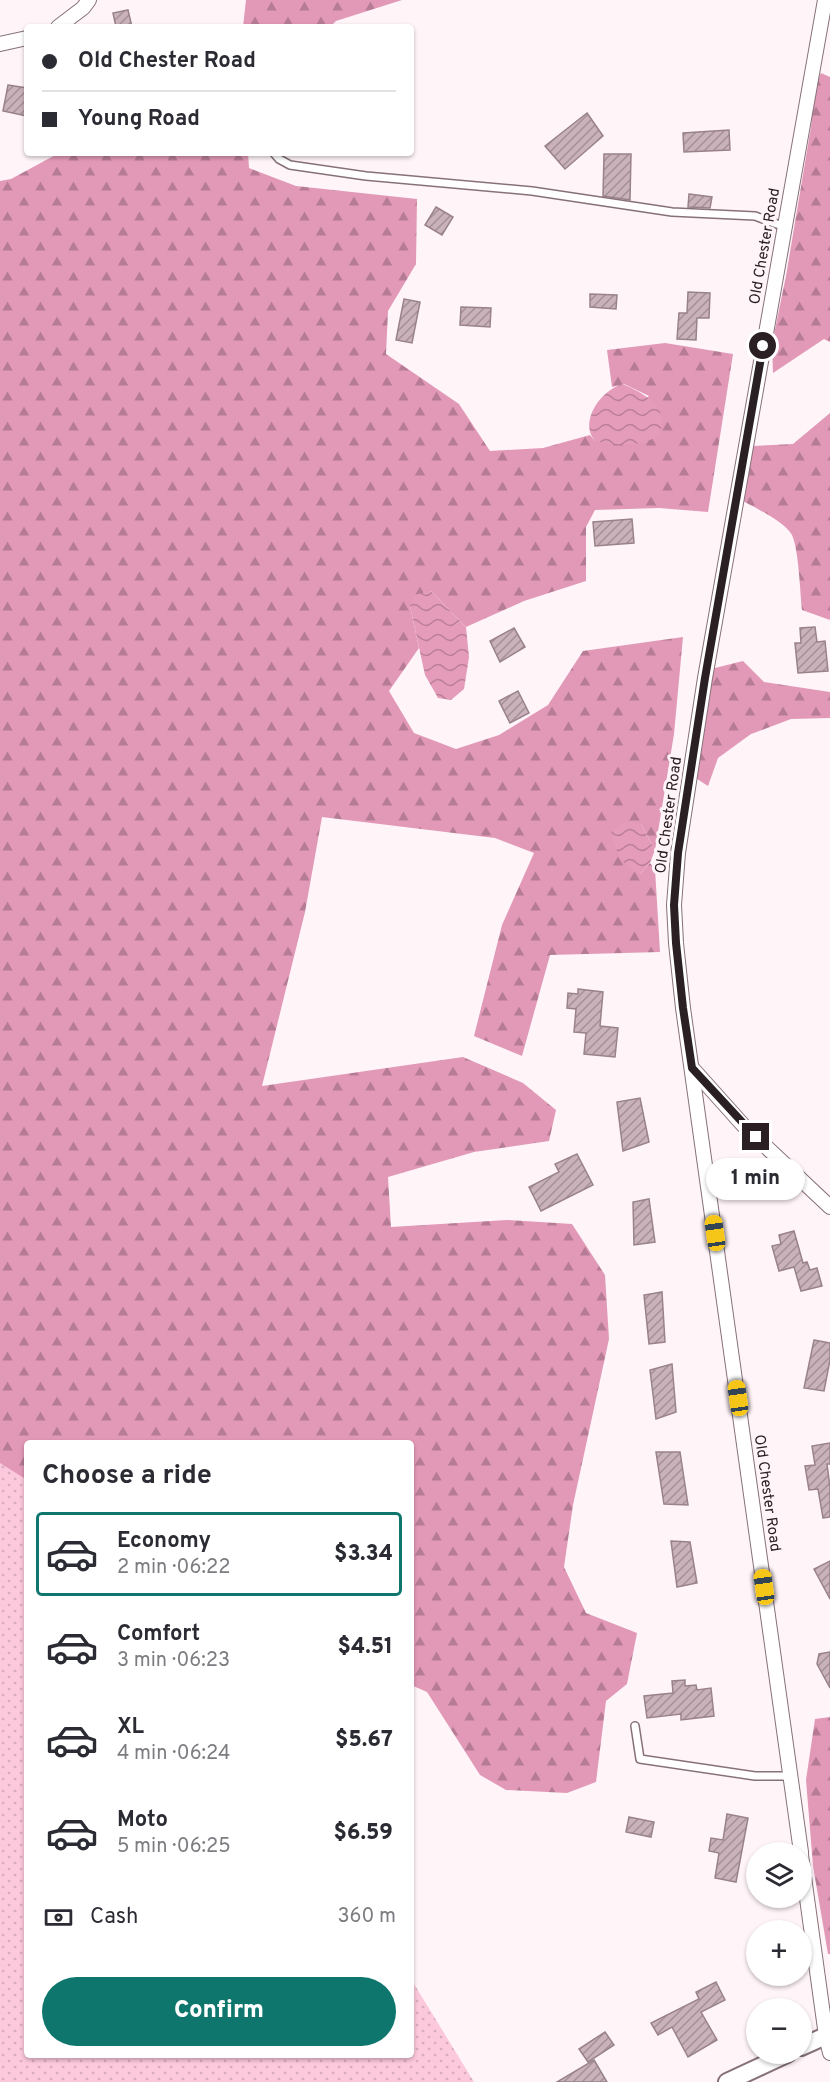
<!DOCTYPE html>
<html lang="en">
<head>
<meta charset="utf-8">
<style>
  :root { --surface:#fff; --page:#f7f7f7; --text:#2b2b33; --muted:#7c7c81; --line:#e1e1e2; --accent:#0f766e }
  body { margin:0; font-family:Overpass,sans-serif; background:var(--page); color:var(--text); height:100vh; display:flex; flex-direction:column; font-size:22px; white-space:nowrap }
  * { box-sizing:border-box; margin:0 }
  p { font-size:20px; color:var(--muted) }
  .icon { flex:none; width:33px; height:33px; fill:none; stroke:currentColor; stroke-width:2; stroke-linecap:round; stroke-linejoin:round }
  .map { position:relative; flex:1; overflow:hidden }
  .details { position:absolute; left:24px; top:1440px; width:390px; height:618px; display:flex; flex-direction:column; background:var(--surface); border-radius:6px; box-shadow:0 2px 4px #0004 }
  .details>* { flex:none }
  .hud { position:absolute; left:24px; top:24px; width:390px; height:132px; border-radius:6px; box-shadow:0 2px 4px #0004; display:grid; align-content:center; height:132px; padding:0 18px; background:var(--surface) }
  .controls { position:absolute; left:746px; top:1842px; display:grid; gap:12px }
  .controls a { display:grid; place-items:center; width:66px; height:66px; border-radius:50%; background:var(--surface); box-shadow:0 2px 4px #0004; font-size:30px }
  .end { position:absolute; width:27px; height:27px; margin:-14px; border:8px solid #2a2024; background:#fff; box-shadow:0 0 0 3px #fff }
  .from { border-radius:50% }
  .bubble { position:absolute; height:42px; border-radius:21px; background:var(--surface); box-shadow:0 2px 4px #0004; font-size:20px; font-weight:800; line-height:42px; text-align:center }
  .car { position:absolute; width:18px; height:36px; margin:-18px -9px; border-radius:8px; box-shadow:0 0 4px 2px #0007; background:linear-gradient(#f5c518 24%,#345 0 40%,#f5c518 0 76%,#345 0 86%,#f5c518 0) }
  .hud b { display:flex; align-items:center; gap:21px; height:57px; font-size:22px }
  .hud b+b { border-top:2px solid var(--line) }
  .hud i { width:15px; height:15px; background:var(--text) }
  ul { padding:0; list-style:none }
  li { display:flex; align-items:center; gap:18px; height:84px; margin:0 12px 9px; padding:0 6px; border:3px solid transparent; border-radius:6px }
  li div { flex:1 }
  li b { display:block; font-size:22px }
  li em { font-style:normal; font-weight:800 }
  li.active { border-color:var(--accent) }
  li>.icon { width:54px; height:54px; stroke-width:1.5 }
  h2 { padding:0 18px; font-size:27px; line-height:72px }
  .pay { display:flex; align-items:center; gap:15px; height:66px; padding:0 18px; font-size:22px }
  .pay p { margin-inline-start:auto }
  .cta { display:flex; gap:12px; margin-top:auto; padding:12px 18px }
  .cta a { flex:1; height:69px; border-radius:36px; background:var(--accent); color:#fff; font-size:24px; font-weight:800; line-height:69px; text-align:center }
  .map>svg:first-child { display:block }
  .forest { fill:url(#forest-firs) }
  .park { fill:url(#park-dots) }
  .water { fill:url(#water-waves) }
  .building { fill:url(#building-hatch); stroke:#99828b; stroke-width:1.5 }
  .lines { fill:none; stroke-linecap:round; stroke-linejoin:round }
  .service-casing { stroke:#877179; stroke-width:10 }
  .minor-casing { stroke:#877179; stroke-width:16 }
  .tertiary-casing { stroke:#877179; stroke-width:20 }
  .service { stroke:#fff; stroke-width:7 }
  .minor { stroke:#fff; stroke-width:14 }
  .tertiary { stroke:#fff; stroke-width:16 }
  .route { stroke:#2a2024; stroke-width:8 }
  .labels { text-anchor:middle; stroke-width:6; stroke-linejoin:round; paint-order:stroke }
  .street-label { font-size:15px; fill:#2a2024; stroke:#fff4f8 }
</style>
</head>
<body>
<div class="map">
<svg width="830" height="2082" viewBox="0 0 830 2082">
  <defs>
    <pattern id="forest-firs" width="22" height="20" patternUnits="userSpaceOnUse" patternTransform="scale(1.5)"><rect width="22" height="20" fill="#e299b7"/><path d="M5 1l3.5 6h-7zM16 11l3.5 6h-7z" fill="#b77c95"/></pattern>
    <pattern id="park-dots" width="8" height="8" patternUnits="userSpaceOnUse" patternTransform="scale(1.5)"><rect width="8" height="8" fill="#fcc8dc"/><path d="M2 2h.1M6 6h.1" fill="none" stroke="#d8acbd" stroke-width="1.8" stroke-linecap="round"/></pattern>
    <pattern id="water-waves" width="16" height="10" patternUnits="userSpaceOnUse" patternTransform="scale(1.5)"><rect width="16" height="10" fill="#e59cba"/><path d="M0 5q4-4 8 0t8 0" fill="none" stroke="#ba7f97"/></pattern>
    <pattern id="building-hatch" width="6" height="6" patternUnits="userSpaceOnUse" patternTransform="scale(1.5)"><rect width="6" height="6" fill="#cab2bb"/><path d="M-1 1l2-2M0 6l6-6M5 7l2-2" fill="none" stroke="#a49098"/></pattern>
  </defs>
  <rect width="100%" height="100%" fill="#fff4f8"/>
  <g class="forest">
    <path d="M246,0H402L336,21L330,27H243Z"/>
    <path d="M821,73L830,77V342L824,339L773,373L772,344L786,276L811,127L815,87Z"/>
    <path d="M59,153H248L249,168L296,186L417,199L416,264L388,311L386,354L459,404L490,451L543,448L590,435L595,441L649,396L624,384L612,387L607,350L665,343L733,354L708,512L659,508L595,510L586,527V581L524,601L466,627L431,591L410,606L419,648L389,691L414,733L456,749L499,735L548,705L583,651L683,637L674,734L655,850L641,824L640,874L650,863L655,869L660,952L550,955L522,1056L474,1036L502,925L534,853L495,838L322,817L305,912L262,1086L463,1057L523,1083L556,1110L549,1141L474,1152L388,1177L391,1227L507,1220L572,1224L605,1275L609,1339L573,1505L564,1567L586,1613L637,1633L627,1684L606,1701L596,1782L567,1793L506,1790L480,1775L427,1692L411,1685V1443H27V1848L0,1826V181L11,179Z"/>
    <path d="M830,413V620L802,610C800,592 799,551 792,535C785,522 754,507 741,500L752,446L793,444Z"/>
    <path d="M743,661L764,682L830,692V718L791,719L751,734L718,758L708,786L694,777L711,669Z"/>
    <path d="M830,1717V1954H828L813,1866L806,1780L815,1719Z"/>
  </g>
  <path class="park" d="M0,1463L27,1480V2055H411V1979L474,2082H0Z"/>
  <g class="water">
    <path d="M623,384C644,394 671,406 659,435C642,448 615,445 595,441C578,421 602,389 623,384Z"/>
    <path d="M431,591L466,627L469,657L464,689L451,700L438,698L425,675L410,606L414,595Z"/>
    <path d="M626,822L641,824L655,850L650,863L640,874C620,866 616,851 611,831Z"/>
  </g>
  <g class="building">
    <path d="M128,10L132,27H116L113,13Z"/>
    <path d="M8,85L27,88V116L3,111Z"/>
    <path d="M587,113L603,136L565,169L545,146Z"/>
    <path d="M729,130L730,150L684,152L683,133Z"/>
    <path d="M604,154H631L630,200L603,196Z"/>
    <path d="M689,194L712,197L710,208L688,207Z"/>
    <path d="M436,207L453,217L442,235L425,225Z"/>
    <path d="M688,292L710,293L709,318H697L696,340L677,339L679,313H687Z"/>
    <path d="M590,294L617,295L616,309L590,307Z"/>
    <path d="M404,299L420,302L412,343L396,340Z"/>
    <path d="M461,307L491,308L490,327L460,325Z"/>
    <path d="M632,519L634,543L595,546L593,522Z"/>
    <path d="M815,627L817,642L825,641L828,671L798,673L795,643H801L800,628Z"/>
    <path d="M514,628L525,647L500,662L490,641Z"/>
    <path d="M518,691L529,713L510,723L499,701Z"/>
    <path d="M578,989L603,992L600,1026L618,1028L615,1057L584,1054L586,1033L574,1032L576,1009L567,1008L568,993L578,994Z"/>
    <path d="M640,1098L649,1142L623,1151L617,1102Z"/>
    <path d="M577,1154L593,1185L541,1211L529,1187L559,1172L555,1164Z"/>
    <path d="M649,1199L655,1242L634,1245L633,1202Z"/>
    <path d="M794,1231L803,1263L807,1262L810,1270L817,1268L822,1286L801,1291L794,1267L779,1271L772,1246L781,1244L779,1235Z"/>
    <path d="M662,1292L665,1342L649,1344L644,1295Z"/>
    <path d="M814,1340L830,1343V1360L824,1391L804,1388Z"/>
    <path d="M672,1364L676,1412L656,1419L650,1370Z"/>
    <path d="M830,1443V1464H827L830,1487V1517L823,1518L818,1489L809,1490L805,1466L815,1465L812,1446Z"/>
    <path d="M656,1452H680L688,1505L664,1504Z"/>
    <path d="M671,1541L690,1542L697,1583L677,1587Z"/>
    <path d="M830,1561V1599L814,1569Z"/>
    <path d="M830,1652V1688L817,1664L819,1654Z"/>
    <path d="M685,1680V1686L696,1685L697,1690L711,1688L714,1716L681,1720V1714L647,1718L644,1696L673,1693L672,1681Z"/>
    <path d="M727,1814L748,1818L736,1882L715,1878L719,1853L709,1851L711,1838L723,1840Z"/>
    <path d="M629,1817L654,1822L651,1837L626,1832Z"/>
    <path d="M716,1982L725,2000L701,2012L717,2040L688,2057L672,2027L658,2035L651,2023L699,1999L696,1992Z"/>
    <path d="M605,2032L614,2045L588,2062L579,2049Z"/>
    <path d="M594,2060L607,2082H557Z"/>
  </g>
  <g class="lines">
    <defs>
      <g id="service">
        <path d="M274,153L279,159L290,165L366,176L532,191L672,212L755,216L785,227"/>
        <path d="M635,1726L640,1759L755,1776H790"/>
      </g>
      <g id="minor">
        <path d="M58,27L83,8L89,0"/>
        <path d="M0,44L27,38"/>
        <path d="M692,1068L743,1125L830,1207"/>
        <path d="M801,1852L683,1008L676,943L674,905L678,853L705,678L825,0"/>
        <path d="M801,1855L826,2036L830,2053"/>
      </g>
      <g id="tertiary">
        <path d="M801,2047L830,2034"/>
        <path d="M727,2082L787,2054"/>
      </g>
    </defs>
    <use href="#service" class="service-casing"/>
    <use href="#minor" class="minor-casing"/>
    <use href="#tertiary" class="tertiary-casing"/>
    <use href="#service" class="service"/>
    <use href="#minor" class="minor"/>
    <use href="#tertiary" class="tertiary"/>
  </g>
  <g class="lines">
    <path class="route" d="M756,1137L692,1068L683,1008L676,943L674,905L678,853L705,678L763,346"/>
  </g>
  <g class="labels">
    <g class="street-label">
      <text transform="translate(764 246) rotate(-80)" y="5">Old Chester Road</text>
      <text transform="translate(668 815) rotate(-82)" y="5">Old Chester Road</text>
      <text transform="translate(768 1493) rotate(82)" y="5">Old Chester Road</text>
    </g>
  </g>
</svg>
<div class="controls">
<a><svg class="icon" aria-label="layers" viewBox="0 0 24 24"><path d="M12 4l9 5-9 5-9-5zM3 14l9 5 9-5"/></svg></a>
<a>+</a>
<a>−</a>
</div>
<i class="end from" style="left:763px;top:346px"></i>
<i class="end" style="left:756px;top:1137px"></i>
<div class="bubble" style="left:706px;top:1158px;width:99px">1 min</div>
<i class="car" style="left:715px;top:1233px;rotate:352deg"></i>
<i class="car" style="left:738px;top:1398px;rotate:352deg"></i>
<i class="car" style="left:764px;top:1587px;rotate:352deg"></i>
<div class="hud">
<b><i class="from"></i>Old Chester Road</b>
<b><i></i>Young Road</b>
</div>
<section class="details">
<h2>Choose a ride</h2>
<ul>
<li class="active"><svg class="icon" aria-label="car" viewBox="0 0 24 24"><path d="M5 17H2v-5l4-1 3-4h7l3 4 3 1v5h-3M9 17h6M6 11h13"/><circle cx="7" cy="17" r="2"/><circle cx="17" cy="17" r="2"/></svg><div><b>Economy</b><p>2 min · 06:22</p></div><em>$3.34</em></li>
<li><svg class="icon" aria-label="car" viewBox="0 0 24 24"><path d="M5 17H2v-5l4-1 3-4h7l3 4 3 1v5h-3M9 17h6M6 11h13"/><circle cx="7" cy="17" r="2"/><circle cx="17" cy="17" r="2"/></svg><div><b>Comfort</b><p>3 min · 06:23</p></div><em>$4.51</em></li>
<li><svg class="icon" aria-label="car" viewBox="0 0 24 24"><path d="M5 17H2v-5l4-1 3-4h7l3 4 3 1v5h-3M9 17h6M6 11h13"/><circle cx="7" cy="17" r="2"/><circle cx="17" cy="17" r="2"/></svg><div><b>XL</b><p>4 min · 06:24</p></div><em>$5.67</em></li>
<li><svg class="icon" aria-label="car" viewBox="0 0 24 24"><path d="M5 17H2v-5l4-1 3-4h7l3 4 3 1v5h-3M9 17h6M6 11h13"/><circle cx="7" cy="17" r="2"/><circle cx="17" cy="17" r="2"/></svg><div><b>Moto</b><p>5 min · 06:25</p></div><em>$6.59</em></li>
</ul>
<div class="pay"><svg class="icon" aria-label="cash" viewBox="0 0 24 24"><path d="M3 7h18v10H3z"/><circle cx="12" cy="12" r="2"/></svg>Cash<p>360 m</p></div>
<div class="cta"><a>Confirm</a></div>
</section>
</div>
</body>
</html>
